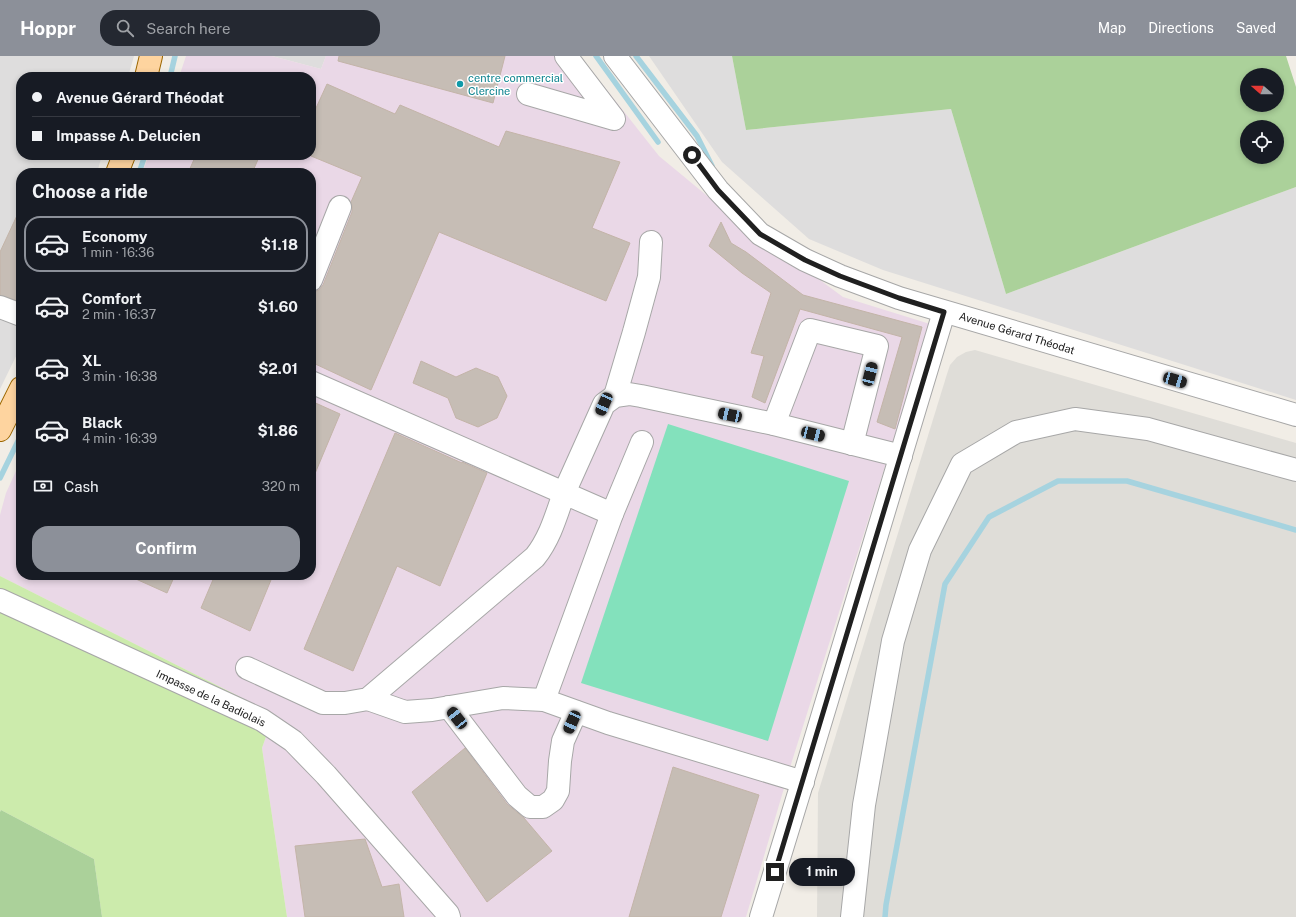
<!DOCTYPE html>
<html lang="en">
<head>
<meta charset="utf-8">
<style>
  :root { --surface:#171b24; --page:#242831; --text:#f1f3f6; --muted:#9ea1a6; --line:#363941; --accent:#8c9099 }
  body { margin:0; font-family:"Public Sans",sans-serif; background:var(--page); color:var(--text); height:100vh; display:flex; flex-direction:column; font-size:15px; white-space:nowrap }
  * { box-sizing:border-box; margin:0 }
  p { font-size:13px; color:var(--muted) }
  .icon { flex:none; width:22px; height:22px; fill:none; stroke:currentColor; stroke-width:2; stroke-linecap:round; stroke-linejoin:round }
  .map { position:relative; flex:1; overflow:hidden }
  .side { position:absolute; left:16px; top:112px; width:300px; height:412px; display:flex; flex-direction:column; background:var(--surface); border-radius:16px; box-shadow:0 2px 6px #0003 }
  .side>* { flex:none }
  .hud { position:absolute; left:16px; top:16px; width:300px; height:88px; border-radius:16px; box-shadow:0 2px 6px #0003; display:grid; align-content:center; height:88px; padding:0 16px; background:var(--surface) }
  .needle { width:26px; rotate:290deg }
  .buttons { position:absolute; left:1240px; top:12px; display:grid; gap:8px }
  .buttons a { display:grid; place-items:center; width:44px; height:44px; border-radius:50%; background:var(--surface); box-shadow:0 2px 6px #0003; font-size:20px }
  .end { position:absolute; width:18px; height:18px; margin:-9px; border:5px solid #202020; background:#fff; box-shadow:0 0 0 2px #fff }
  .from { border-radius:50% }
  .bubble { position:absolute; height:28px; border-radius:14px; background:var(--surface); box-shadow:0 2px 6px #0003; font-size:13px; font-weight:700; line-height:28px; text-align:center }
  .car { position:absolute; width:12px; height:24px; margin:-12px -6px; border-radius:5px; box-shadow:0 0 3px 1px #0007; background:linear-gradient(#222 24%,#8ab4d8 0 40%,#222 0 76%,#8ab4d8 0 86%,#222 0) }
  .hud b { display:flex; align-items:center; gap:14px; height:38px; font-size:15px }
  .hud b+b { border-top:1px solid var(--line) }
  .hud i { width:10px; height:10px; background:var(--text) }
  ul { padding:0; list-style:none }
  li { display:flex; align-items:center; gap:12px; height:56px; margin:0 8px 6px; padding:0 8px; border:2px solid transparent; border-radius:16px }
  li div { flex:1 }
  li b { display:block; font-size:15px }
  li em { font-style:normal; font-weight:700 }
  li.selected { border-color:var(--accent) }
  li>.icon { width:36px; height:36px; stroke-width:1.5 }
  h2 { padding:0 16px; font-size:18px; line-height:48px }
  .pay { display:flex; align-items:center; gap:10px; height:44px; padding:0 16px; font-size:15px }
  .pay p { margin-inline-start:auto }
  .cta { display:flex; gap:8px; margin-top:auto; padding:8px 16px }
  .cta a { flex:1; height:46px; border-radius:16px; background:var(--accent); color:#fff; font-size:16px; font-weight:700; line-height:46px; text-align:center }
  header { display:flex; align-items:center; gap:24px; box-sizing:border-box; height:56px; padding:0 20px; background:var(--accent); color:#fff }
  header strong { font-size:19px }
  nav { display:flex; gap:22px; margin-inline-start:auto; font-size:14px }
  .search { width:280px; height:36px; background:var(--page); display:flex; align-items:center; gap:10px; box-sizing:border-box; padding:0 14px; border-radius:16px; color:var(--muted); font-size:15px }
  .map>svg:first-child { display:block }
  .residential { fill:#dedddd }
  .industrial { fill:#ead8e7 }
  .airport { fill:#dfddd8 }
  .grass { fill:#ccebac }
  .forest { fill:#abd19a; fill-rule:evenodd }
  .pitch { fill:#83e1bc }
  .lines { fill:none; stroke-linecap:round; stroke-linejoin:round }
  .stream { stroke:#a6d3df; stroke-width:5.5 }
  .building { fill:#c6bdb5; stroke:#c3b4a8 }
  .minor-casing { stroke:#a7a7a7; stroke-width:24 }
  .major-casing { stroke:#9c6700; stroke-width:24 }
  .minor { stroke:#fff; stroke-width:22 }
  .major { stroke:#fed49f; stroke-width:22 }
  .route { stroke:#202020; stroke-width:5 }
  .culture-dot { fill:#0f9aa8; stroke:#fff; stroke-width:1.5 }
  .labels { text-anchor:middle; stroke-width:3; stroke-linejoin:round; paint-order:stroke }
  .culture-label { font-size:11px; fill:#0d838f; stroke:#fff; text-anchor:start }
  .street-label { font-size:11px; fill:#202020; stroke:#fff }
</style>
</head>
<body>
<header>
<strong>Hoppr</strong>
<div class="search"><svg class="icon" aria-label="search" viewBox="0 0 24 24"><circle cx="10" cy="10" r="6"/><path d="M15 15l6 6"/></svg>Search here</div>
<nav><a>Map</a><a>Directions</a><a>Saved</a></nav>
</header>
<div class="map">
<svg width="1296" height="861" viewBox="0 0 1296 861">
  <rect width="100%" height="100%" fill="#f1ede6"/>
  <g class="residential">
    <path d="M0,0H134L128,21H21V99H102L97,117H21V290L0,333Z"/>
    <path d="M272,0H326L321,13Z"/>
    <path d="M649,0H732L746,74L951,53L1006,238L1296,131V344L883,214L809,183L722,106Z"/>
  </g>
  <path class="industrial" d="M186,0H272L321,13L326,0H580L659,100L717,148L843,241L930,268L792,705L746,861H287L262,692L274,658L0,520V459L6,437L21,404V519H311V117H142L149,99H311V21H179Z"/>
  <path class="airport" d="M975,294L1296,387V861H817L818,737L947,318L950,309L957,301L966,296Z"/>
  <path class="grass" d="M0,520L274,658L262,692L287,861H102L94,803L1,754L0,756Z"/>
  <g class="forest">
    <path d="M732,0H1286L1296,31V131L1006,238L951,53L746,74ZM1247,19H1277V49H1247ZM1247,71H1277V101H1247Z"/>
    <path d="M1,754L94,803L102,861H0V756Z"/>
  </g>
  <path class="pitch" d="M668,368L849,425L768,685L581,627Z"/>
  <g class="lines">
    <g class="stream">
      <path d="M596,0L658,86"/>
      <path d="M636,0L697,80L712,110"/>
      <path d="M170,21L175,0"/>
      <path d="M139,117L145,99"/>
      <path d="M0,422L21,379"/>
      <path d="M885,861L886,849L945,528L989,461L1058,425H1127L1296,474"/>
    </g>
  </g>
  <g class="building">
    <path d="M339,0H505L493,47L338,5Z"/>
    <path d="M327,28L395,58L400,49L499,91L506,75L620,106L592,172L630,187L606,245L439,176L371,334L311,306V243L314,236L319,234L323,229L352,156V150L351,146L362,121L311,100V63Z"/>
    <path d="M196,99H260L252,117H188Z"/>
    <path d="M21,151V246L0,239V196Z"/>
    <path d="M721,166L731,187L746,196L803,239L922,271L895,373L877,366L902,281L800,253L765,347L752,341L764,300L751,297L771,237L742,217L709,190Z"/>
    <path d="M421,305L456,321L476,312L498,321L507,340L497,362L478,371L456,362L448,342L413,327Z"/>
    <path d="M311,345L340,358L311,427Z"/>
    <path d="M395,377L462,407V406L487,417L440,530L397,510L353,615L304,593Z"/>
    <path d="M127,519H175L167,537Z"/>
    <path d="M215,519H273L250,575L201,552Z"/>
    <path d="M465,692L507,748L524,762L552,795L487,846L412,736Z"/>
    <path d="M673,711L759,739L721,861H629Z"/>
    <path d="M365,783L382,831L399,828L404,861H305L295,790Z"/>
  </g>
  <g class="lines">
    <defs>
      <g id="minor">
        <path d="M615,0L718,134L760,178L805,204L840,220L899,242L1296,359"/>
        <path d="M528,38L614,63L566,0"/>
        <path d="M311,224L340,151"/>
        <path d="M0,251L21,259"/>
        <path d="M311,326L564,437L604,348L615,340L629,338L641,340L774,368L901,400"/>
        <path d="M615,340L634,276L649,221L651,186"/>
        <path d="M774,368L810,274L877,290L852,388"/>
        <path d="M612,458L642,386"/>
        <path d="M0,544L262,664L293,685L326,719L448,858L449,861"/>
        <path d="M247,612L323,647H345L368,643L535,501C550,482 556,460 564,437L612,458L544,644"/>
        <path d="M368,643L405,656L432,654L503,642L544,644L608,667L803,726"/>
        <path d="M449,651L517,740L530,751H543L553,744L558,735L560,705L563,685L576,656"/>
        <path d="M761,861L807,711L944,256"/>
        <path d="M852,861L864,749L893,585L920,494L962,408L1016,376L1075,363L1148,373L1296,414"/>
      </g>
      <g id="major">
        <path d="M146,21L151,0"/>
        <path d="M117,117L124,99"/>
        <path d="M0,374L21,332"/>
      </g>
    </defs>
    <use href="#minor" class="minor-casing"/>
    <use href="#major" class="major-casing"/>
    <use href="#minor" class="minor"/>
    <use href="#major" class="major"/>
  </g>
  <g class="lines">
    <path class="route" d="M692,99L718,134L760,178L805,204L840,220L899,242L944,256L775,816"/>
  </g>
  <circle class="culture-dot" cx="460" cy="28" r="4"/>
  <g class="labels">
    <g class="culture-label">
      <text x="468" y="26">centre commercial<tspan x="468" dy="13">Clercine</tspan></text>
    </g>
    <g class="street-label">
      <text transform="translate(1017 277) rotate(17)" y="4">Avenue Gérard Théodat</text>
      <text transform="translate(211 642) rotate(25)" y="4">Impasse de la Badiolais</text>
    </g>
  </g>
</svg>
<div class="buttons">
<a><svg class="needle" viewBox="-14 -14 28 28"><path d="M0-13l5 13h-10z" fill="#e53935"/><path d="M0 13l5-13h-10z" fill="#9ea1a6"/></svg></a>
<a><svg class="icon" aria-label="locate" viewBox="0 0 24 24"><circle cx="12" cy="12" r="6"/><path d="M12 2v4M12 18v4M2 12h4M18 12h4"/></svg></a>
</div>
<i class="end from" style="left:692px;top:99px"></i>
<i class="end" style="left:775px;top:816px"></i>
<div class="bubble" style="left:789px;top:802px;width:66px">1 min</div>
<i class="car" style="left:870px;top:318px;rotate:14deg"></i>
<i class="car" style="left:1175px;top:324px;rotate:106deg"></i>
<i class="car" style="left:604px;top:348px;rotate:204deg"></i>
<i class="car" style="left:730px;top:359px;rotate:282deg"></i>
<i class="car" style="left:813px;top:378px;rotate:104deg"></i>
<i class="car" style="left:457px;top:662px;rotate:322deg"></i>
<i class="car" style="left:572px;top:666px;rotate:204deg"></i>
<div class="hud">
<b><i class="from"></i>Avenue Gérard Théodat</b>
<b><i></i>Impasse A. Delucien</b>
</div>
<section class="side">
<h2>Choose a ride</h2>
<ul>
<li class="selected"><svg class="icon" aria-label="car" viewBox="0 0 24 24"><path d="M5 17H2v-5l4-1 3-4h7l3 4 3 1v5h-3M9 17h6M6 11h13"/><circle cx="7" cy="17" r="2"/><circle cx="17" cy="17" r="2"/></svg><div><b>Economy</b><p>1 min · 16:36</p></div><em>$1.18</em></li>
<li><svg class="icon" aria-label="car" viewBox="0 0 24 24"><path d="M5 17H2v-5l4-1 3-4h7l3 4 3 1v5h-3M9 17h6M6 11h13"/><circle cx="7" cy="17" r="2"/><circle cx="17" cy="17" r="2"/></svg><div><b>Comfort</b><p>2 min · 16:37</p></div><em>$1.60</em></li>
<li><svg class="icon" aria-label="car" viewBox="0 0 24 24"><path d="M5 17H2v-5l4-1 3-4h7l3 4 3 1v5h-3M9 17h6M6 11h13"/><circle cx="7" cy="17" r="2"/><circle cx="17" cy="17" r="2"/></svg><div><b>XL</b><p>3 min · 16:38</p></div><em>$2.01</em></li>
<li><svg class="icon" aria-label="car" viewBox="0 0 24 24"><path d="M5 17H2v-5l4-1 3-4h7l3 4 3 1v5h-3M9 17h6M6 11h13"/><circle cx="7" cy="17" r="2"/><circle cx="17" cy="17" r="2"/></svg><div><b>Black</b><p>4 min · 16:39</p></div><em>$1.86</em></li>
</ul>
<div class="pay"><svg class="icon" aria-label="cash" viewBox="0 0 24 24"><path d="M3 7h18v10H3z"/><circle cx="12" cy="12" r="2"/></svg>Cash<p>320 m</p></div>
<div class="cta"><a>Confirm</a></div>
</section>
</div>
</body>
</html>
